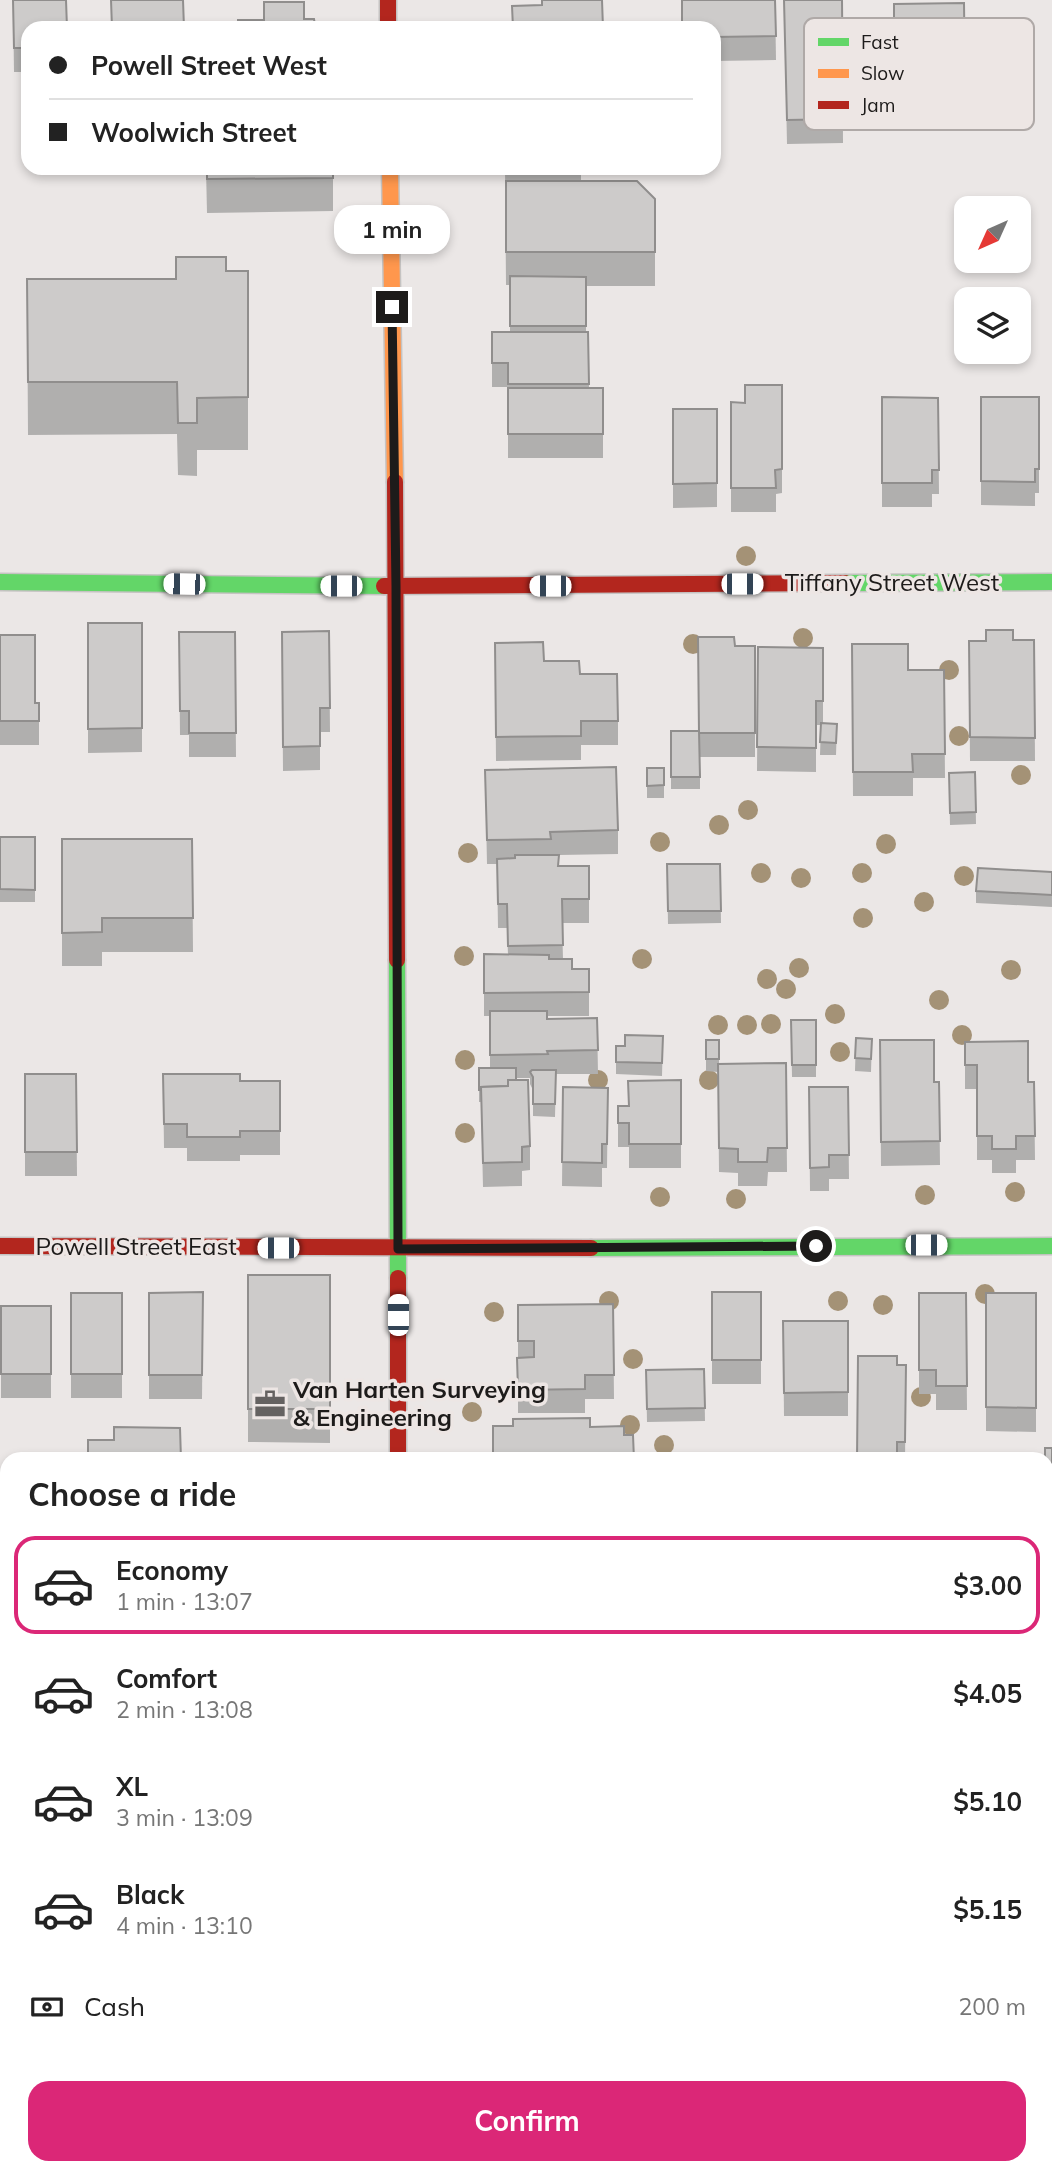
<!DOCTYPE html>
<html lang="en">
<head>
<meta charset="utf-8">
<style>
  :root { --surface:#fff; --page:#f6f6f6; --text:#222; --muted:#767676; --line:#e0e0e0; --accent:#db2777 }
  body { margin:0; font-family:Mulish,sans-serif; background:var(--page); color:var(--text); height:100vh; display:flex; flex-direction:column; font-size:26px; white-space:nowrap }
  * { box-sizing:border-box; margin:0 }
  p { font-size:23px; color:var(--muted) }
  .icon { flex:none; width:38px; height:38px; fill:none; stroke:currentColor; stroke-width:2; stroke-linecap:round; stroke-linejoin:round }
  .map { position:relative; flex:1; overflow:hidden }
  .panel { position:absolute; left:0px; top:1452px; width:1054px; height:723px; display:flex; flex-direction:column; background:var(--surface); border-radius:21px 21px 0 0; box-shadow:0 4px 10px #0003 }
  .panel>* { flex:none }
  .top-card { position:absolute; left:21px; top:21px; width:700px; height:154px; border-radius:21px; box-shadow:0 4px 10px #0003; display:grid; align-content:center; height:154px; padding:0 28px; background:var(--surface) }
  .needle { width:46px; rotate:225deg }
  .fabs { position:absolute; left:954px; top:196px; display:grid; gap:14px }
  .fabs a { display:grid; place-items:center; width:77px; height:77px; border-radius:14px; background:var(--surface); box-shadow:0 4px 10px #0003; font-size:35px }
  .end { position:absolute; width:32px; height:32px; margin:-16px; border:9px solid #1d1b1a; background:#fff; box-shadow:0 0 0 4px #fff }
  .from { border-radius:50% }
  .bubble { position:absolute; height:49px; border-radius:21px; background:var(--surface); box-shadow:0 4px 10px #0003; font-size:23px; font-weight:700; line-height:49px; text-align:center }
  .car { position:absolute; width:21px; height:42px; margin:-21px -10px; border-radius:9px; box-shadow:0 0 5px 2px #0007; background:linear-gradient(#fff 24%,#345 0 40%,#fff 0 76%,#345 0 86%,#fff 0) }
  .top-card b { display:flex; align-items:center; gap:24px; height:66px; font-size:26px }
  .top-card b+b { border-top:2px solid var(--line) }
  .top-card i { width:18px; height:18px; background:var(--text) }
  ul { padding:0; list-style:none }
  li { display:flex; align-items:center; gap:21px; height:98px; margin:0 14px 10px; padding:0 14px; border:4px solid transparent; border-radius:21px }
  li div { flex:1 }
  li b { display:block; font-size:26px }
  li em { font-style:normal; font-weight:700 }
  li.active { border-color:var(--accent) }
  li>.icon { width:63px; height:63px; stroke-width:1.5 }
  h2 { padding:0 28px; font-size:32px; line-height:84px }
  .pay { display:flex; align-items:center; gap:18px; height:77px; padding:0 28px; font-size:26px }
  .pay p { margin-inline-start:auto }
  .cta { display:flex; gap:14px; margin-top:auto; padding:14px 28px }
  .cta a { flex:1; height:80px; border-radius:21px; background:var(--accent); color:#fff; font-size:28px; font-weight:700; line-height:80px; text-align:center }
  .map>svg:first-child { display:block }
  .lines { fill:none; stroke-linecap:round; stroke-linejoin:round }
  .street-casing { stroke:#c5c3c2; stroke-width:42 }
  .fast-casing { stroke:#c5c3c2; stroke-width:19 }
  .slow-casing { stroke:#c5c3c2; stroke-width:19 }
  .jam-casing { stroke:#c5c3c2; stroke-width:19 }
  .street { stroke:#b4acab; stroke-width:38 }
  .fast { stroke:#63d668; stroke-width:16 }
  .slow { stroke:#ff974d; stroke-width:16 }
  .jam { stroke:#b3261e; stroke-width:16 }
  .tree { fill:#a49276 }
  .wall { fill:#b0afae }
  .building { fill:#cdcbca; stroke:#908e8d; stroke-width:2 }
  .route { stroke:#1d1b1a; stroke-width:9 }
  .labels { text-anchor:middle; stroke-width:7; stroke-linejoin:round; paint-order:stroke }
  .street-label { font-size:24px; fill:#1d1b1a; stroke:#ede6e4 }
  .poi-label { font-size:24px; font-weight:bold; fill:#1d1b1a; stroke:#ede6e4; text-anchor:start }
  .key { fill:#ede6e4; stroke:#afa9a7; stroke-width:2 }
  .key-label { font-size:19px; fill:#1d1b1a }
</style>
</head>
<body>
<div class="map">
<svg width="1052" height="2174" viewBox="0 0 1052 2174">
  <rect width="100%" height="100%" fill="#ebe7e6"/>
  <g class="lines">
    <defs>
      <g id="street">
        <path d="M1046,1913H1052"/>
        <path d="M0,1915H7"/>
      </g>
      <g id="fast">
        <path d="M0,582L384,586"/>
        <path d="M845,583L1052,582"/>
        <path d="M397,960L398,1278"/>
        <path d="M591,1248L1052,1246"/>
      </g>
      <g id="slow">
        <path d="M390,168L395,482"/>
        <path d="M398,2168V2174"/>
      </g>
      <g id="jam">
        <path d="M388,0V28"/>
        <path d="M395,482L397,960"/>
        <path d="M384,586L845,583"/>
        <path d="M0,1246L591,1248"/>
        <path d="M398,1278V1460"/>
      </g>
    </defs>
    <use href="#street" class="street-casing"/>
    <use href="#fast" class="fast-casing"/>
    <use href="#slow" class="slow-casing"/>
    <use href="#jam" class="jam-casing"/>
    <use href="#street" class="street"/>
    <use href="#fast" class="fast"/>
    <use href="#slow" class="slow"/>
    <use href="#jam" class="jam"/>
  </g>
  <g class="tree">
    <circle cx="746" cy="556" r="10"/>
    <circle cx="803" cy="638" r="10"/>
    <circle cx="693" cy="644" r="10"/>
    <circle cx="949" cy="670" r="10"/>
    <circle cx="959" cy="736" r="10"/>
    <circle cx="1021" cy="775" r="10"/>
    <circle cx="748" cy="810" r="10"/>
    <circle cx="719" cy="825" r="10"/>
    <circle cx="660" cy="842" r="10"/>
    <circle cx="886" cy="844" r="10"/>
    <circle cx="468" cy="853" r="10"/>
    <circle cx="761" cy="873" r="10"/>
    <circle cx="862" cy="873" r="10"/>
    <circle cx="964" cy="876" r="10"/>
    <circle cx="801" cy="878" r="10"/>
    <circle cx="924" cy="902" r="10"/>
    <circle cx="863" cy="918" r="10"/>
    <circle cx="464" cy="956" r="10"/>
    <circle cx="642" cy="959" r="10"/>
    <circle cx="799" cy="968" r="10"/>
    <circle cx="1011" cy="970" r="10"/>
    <circle cx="767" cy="979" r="10"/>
    <circle cx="786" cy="989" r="10"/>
    <circle cx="939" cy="1000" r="10"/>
    <circle cx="835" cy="1014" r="10"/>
    <circle cx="771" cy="1024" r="10"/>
    <circle cx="718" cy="1025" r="10"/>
    <circle cx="747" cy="1025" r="10"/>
    <circle cx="962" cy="1035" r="10"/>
    <circle cx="840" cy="1052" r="10"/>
    <circle cx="465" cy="1060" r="10"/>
    <circle cx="598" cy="1080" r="10"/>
    <circle cx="709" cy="1080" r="10"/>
    <circle cx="465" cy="1133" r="10"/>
    <circle cx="1015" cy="1192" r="10"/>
    <circle cx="925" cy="1195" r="10"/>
    <circle cx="660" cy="1197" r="10"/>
    <circle cx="736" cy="1199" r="10"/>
    <circle cx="985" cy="1294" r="10"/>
    <circle cx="609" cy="1301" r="10"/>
    <circle cx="838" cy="1301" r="10"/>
    <circle cx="883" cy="1305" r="10"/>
    <circle cx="494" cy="1312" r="10"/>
    <circle cx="633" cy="1359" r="10"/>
    <circle cx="921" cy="1397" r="10"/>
    <circle cx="472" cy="1412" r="10"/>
    <circle cx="630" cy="1425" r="10"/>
    <circle cx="664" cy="1445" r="10"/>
  </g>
  <g class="wall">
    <path d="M13,0L28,28V72H14Z"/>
    <path d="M775,0L776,60L714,61V28Z"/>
    <path d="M784,0H842L843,143L787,144Z"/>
    <path d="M865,46L965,84V108L899,109V116H866Z"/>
    <path d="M206,168H333V211L207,213Z"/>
    <path d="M505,168H581V181L655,199V286H586V332H588L589,388H603V458H508V387H492V332H510V285H506Z"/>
    <path d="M226,271H248V450H197V476L178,475L177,434L28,435L27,279H176Z"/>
    <path d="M745,385H782V493L776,494V512H731V402L745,403Z"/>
    <path d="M882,397L938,398L939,494H932V507H882Z"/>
    <path d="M981,397H1039V493H1035V506L981,505Z"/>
    <path d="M673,409H717V507L673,508Z"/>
    <path d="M88,623H142V752L88,753Z"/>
    <path d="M329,631L330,732H320V770L283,771L282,632Z"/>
    <path d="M179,632H235L236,757H189V735H180Z"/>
    <path d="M0,635L35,703H39V745H0Z"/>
    <path d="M1034,640L1035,761H970L969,641Z"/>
    <path d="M495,643L580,674L618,721V745H581V760L496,761Z"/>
    <path d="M852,644L908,670H944L945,778H913V796H853Z"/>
    <path d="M735,646H755V757H700V789H671V731H699Z"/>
    <path d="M758,647L823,648V723L837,724L836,755H820L821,725H816V772L757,771Z"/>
    <rect x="647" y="768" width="17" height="30"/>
    <path d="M485,770L618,830V854L559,855V866H589V923H562L563,959L572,969H589V1016H547V1019L597,1018L598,1074H556L555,1117L533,1116V1090L530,1084V1078H516L530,1146V1170L522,1171V1186L483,1187L481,1102H479V1068H490V1016H484V954L508,955L507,928H498L497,864H487Z"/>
    <path d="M975,772L976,824L950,825L949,773Z"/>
    <rect x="0" y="837" width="35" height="65"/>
    <path d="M62,839H192L193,952H102V966H62Z"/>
    <path d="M667,864H720L721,923L668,924Z"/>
    <path d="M1052,872V907L976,903V891Z"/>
    <path d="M791,1020H816V1077H792Z"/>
    <path d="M663,1036L662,1076L616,1074V1046H625Z"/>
    <path d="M856,1038L872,1039L871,1072L855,1071Z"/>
    <path d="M706,1040H719V1064L786,1063L787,1172H768L767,1186H738V1173L719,1172L718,1072L706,1071Z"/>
    <path d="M880,1040L934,1082H939L940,1165L881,1166Z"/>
    <path d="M965,1042L1028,1082H1034L1035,1160H1016V1173H992V1160H977V1089H965Z"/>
    <path d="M25,1074H76L77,1176H25Z"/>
    <path d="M163,1074L240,1081H280V1155H240V1161H187V1148H164Z"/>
    <path d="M681,1080V1168H629V1147H618V1106H628Z"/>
    <path d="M563,1087L608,1088L607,1168H602V1187L562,1186Z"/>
    <path d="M809,1087H848L849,1179H829V1191H810Z"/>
    <path d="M248,1275H330V1443L248,1442Z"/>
    <path d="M203,1292L202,1399H149V1293Z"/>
    <rect x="712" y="1292" width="49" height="92"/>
    <rect x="71" y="1293" width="51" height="105"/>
    <path d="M919,1293H966L967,1410H936V1394H919Z"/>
    <path d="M986,1293H1036V1432L986,1431Z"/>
    <path d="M613,1304L614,1399H585V1413H518V1305Z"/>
    <rect x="1" y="1306" width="50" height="92"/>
    <path d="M783,1321H848V1416H784Z"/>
    <path d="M906,1365L905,1460H857Z"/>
    <path d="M704,1369L705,1421L647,1422L646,1370Z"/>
    <path d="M1052,1448V1524H1046V1460Z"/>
    <rect x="1048" y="1634" width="4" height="33"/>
    <path d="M7,1717V1778H4V1754Z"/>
    <path d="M1046,1966L1051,1980H1052V2099H1046Z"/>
    <path d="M1052,2139V2174H1043V2168Z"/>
    <rect x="51" y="2168" width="117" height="6"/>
    <path d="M488,2168H591V2169L572,2170V2174H502V2171H488Z"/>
  </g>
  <g class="building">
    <path d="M13,0H66L67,28H28V48H14Z"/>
    <path d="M111,0H183L184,28H112Z"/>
    <path d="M542,0H602L603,28H513L512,6L542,5Z"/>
    <path d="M682,0H775L776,36L714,37V28H682Z"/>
    <path d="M784,0H842L843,119L787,120Z"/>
    <path d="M264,2H304V19H314L315,25H318V28H238V20H264Z"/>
    <path d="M964,3L965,84L899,85V92H866L865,46H894V4Z"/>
    <path d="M207,168H333V178L207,179Z"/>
    <path d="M506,181H637L655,199V252H506Z"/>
    <path d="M176,257H226V271H248V397L197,398V423H178L177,382H28L27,279H176Z"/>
    <path d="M510,276L586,277V326H510Z"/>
    <path d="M492,332H588L589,384H508V363H492Z"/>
    <path d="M745,385H782V469L775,470L776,488H731V402L745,403Z"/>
    <rect x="508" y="388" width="95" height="46"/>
    <path d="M882,397L938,398L939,470H932V483H882Z"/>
    <path d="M981,397H1039V469H1035V482L981,481Z"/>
    <path d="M673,409H717V483L673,484Z"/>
    <path d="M88,623H142V728L88,729Z"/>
    <path d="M986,630H1013V640H1034L1035,738L970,737L969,641H986Z"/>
    <path d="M329,631L330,708H320V746L283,747L282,632Z"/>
    <path d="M179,632H235L236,733H189V711H180Z"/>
    <path d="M0,635H35V703H39V721H0Z"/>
    <path d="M698,637H734L735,646H755V733H699Z"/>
    <path d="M543,642L544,661H579L580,674H617L618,721H581V736L496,737L495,643Z"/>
    <path d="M852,644H908V670H944L945,754H912L913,772H853Z"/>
    <path d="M758,647L823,648V701H816V748L757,747Z"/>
    <path d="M821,723L837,724L836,743L820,742Z"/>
    <path d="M671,731H699L700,777H671Z"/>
    <path d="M616,767L618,830L550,832L551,839L487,840L485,770Z"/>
    <path d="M647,768H664V785L647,786Z"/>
    <path d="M975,772L976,812L950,813L949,773Z"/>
    <path d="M0,837H35V890L0,889Z"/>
    <path d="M62,839H192L193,918H102V932L62,933Z"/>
    <path d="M515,855H559L558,866H589V899H562L563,945L508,946L507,904H498L497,859L515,858Z"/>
    <path d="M667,864H720L721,911H668Z"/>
    <path d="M978,868L1052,872V895L976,891Z"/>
    <path d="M484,954L549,955V959H572V969H589V992L484,993Z"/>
    <path d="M490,1011H547V1019L597,1018L598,1050L547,1051L548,1054L490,1055Z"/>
    <path d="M791,1020H816V1065H792Z"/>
    <path d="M625,1035L663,1036L662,1063L616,1062V1046H625Z"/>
    <path d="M856,1038L872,1039L871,1059L855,1058Z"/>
    <rect x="706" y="1040" width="13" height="19"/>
    <path d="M880,1040H934V1082H939L940,1141L881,1142Z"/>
    <path d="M1028,1041V1082H1034L1035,1136H1016V1149H992V1136H977V1065H965V1042Z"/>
    <path d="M786,1063L787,1148H768L767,1162H738V1149L719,1148L718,1064Z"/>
    <path d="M479,1068H516V1080H508V1086L481,1087V1090H479Z"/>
    <path d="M532,1070H556L555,1104H533V1077L530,1072Z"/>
    <path d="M25,1074H76L77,1152H25Z"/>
    <path d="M163,1074H240V1081H280V1131H240V1137H187V1124H164Z"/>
    <path d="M508,1080H528L530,1146L522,1147V1162L483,1163L481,1087L508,1086Z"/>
    <path d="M681,1080V1144H629V1123H618V1106H629L628,1081Z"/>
    <path d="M563,1087L608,1088L607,1144H602V1163L562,1162Z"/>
    <path d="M809,1087H848L849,1155H829V1167L810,1168Z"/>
    <rect x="248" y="1275" width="82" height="134"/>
    <path d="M203,1292L202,1375H149V1293Z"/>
    <rect x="712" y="1292" width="49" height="68"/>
    <rect x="71" y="1293" width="51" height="81"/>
    <path d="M919,1293H966L967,1386H936V1370H919Z"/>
    <path d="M986,1293H1036V1408L986,1407Z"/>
    <path d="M613,1304L614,1375H585V1389L518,1390L517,1358L534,1357V1341H518V1305Z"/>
    <rect x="1" y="1306" width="50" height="68"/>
    <path d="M783,1321H848V1392L784,1393Z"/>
    <path d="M858,1356H897V1365H906L905,1442H897V1460H857Z"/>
    <path d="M704,1369L705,1408L647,1409L646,1370Z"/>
    <path d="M590,1418V1427L624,1426V1435H633L634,1460H493V1426H513V1419Z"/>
    <path d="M114,1427L180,1428L181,1460H88V1440H114Z"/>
    <path d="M1045,1448H1052V1512H1046V1460H1045Z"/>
    <rect x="1048" y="1634" width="4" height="21"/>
    <rect x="4" y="1717" width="3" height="37"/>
    <path d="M1046,1966H1051V1980H1052V2075H1046Z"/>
    <path d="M1046,2139H1052V2169L1043,2168H1046Z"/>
    <rect x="65" y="2168" width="41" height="6"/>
    <rect x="931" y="2168" width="50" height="6"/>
  </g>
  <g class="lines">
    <path class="route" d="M392,307L396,586L398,1249L816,1246"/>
  </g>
  <defs>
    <symbol id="office-bare" viewBox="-9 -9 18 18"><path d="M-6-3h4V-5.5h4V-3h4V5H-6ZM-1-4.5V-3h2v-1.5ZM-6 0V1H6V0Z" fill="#656261" stroke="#ede6e4" stroke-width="2.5" paint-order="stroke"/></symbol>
  </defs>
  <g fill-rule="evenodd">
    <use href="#office-bare" x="248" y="1382" width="44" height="44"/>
  </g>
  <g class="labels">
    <g class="street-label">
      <text x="892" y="591">Tiffany Street West</text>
      <text x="136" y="1255">Powell Street East</text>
    </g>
    <g class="poi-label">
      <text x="293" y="1398">Van Harten Surveying<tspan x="293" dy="28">&amp; Engineering</tspan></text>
    </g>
  </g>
  <rect x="804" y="18" width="230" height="112" rx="10" class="key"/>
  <rect x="818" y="38" width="31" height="8" fill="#63d668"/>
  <rect x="818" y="69" width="31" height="9" fill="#ff974d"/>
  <rect x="818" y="101" width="31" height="8" fill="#b3261e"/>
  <g class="key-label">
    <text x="861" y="49">Fast</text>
    <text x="861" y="80">Slow</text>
    <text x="861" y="112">Jam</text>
  </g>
</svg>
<div class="fabs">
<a><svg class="needle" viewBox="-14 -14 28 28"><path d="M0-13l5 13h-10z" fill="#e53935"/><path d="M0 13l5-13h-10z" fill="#767676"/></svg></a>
<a><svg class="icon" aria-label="layers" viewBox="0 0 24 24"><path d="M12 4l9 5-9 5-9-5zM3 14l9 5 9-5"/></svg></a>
</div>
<i class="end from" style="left:816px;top:1246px"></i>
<i class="end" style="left:392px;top:307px"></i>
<div class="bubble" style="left:334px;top:205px;width:116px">1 min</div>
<i class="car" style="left:184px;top:584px;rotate:271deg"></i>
<i class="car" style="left:742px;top:584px;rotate:90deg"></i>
<i class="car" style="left:341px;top:586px;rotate:270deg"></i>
<i class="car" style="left:550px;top:586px;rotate:270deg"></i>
<i class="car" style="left:926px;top:1245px;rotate:90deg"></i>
<i class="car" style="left:278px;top:1248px;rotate:270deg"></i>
<i class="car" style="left:398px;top:1315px;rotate:0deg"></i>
<div class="top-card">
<b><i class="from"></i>Powell Street West</b>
<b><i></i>Woolwich Street</b>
</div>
<section class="panel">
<h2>Choose a ride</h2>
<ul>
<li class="active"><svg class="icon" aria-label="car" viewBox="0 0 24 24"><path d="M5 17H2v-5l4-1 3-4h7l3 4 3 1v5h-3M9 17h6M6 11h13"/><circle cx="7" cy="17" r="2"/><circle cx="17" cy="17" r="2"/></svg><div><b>Economy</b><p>1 min · 13:07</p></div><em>$3.00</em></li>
<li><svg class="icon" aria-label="car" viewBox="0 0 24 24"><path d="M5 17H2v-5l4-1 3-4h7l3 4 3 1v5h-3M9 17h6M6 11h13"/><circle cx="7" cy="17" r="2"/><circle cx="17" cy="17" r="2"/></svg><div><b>Comfort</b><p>2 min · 13:08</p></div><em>$4.05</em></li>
<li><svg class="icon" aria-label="car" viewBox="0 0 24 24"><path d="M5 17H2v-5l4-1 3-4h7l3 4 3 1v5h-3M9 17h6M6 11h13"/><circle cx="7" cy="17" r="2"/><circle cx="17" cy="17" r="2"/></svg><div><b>XL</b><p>3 min · 13:09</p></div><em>$5.10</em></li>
<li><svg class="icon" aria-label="car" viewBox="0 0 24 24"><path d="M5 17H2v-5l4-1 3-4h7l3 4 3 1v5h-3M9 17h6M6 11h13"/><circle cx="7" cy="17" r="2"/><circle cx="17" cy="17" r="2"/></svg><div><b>Black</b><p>4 min · 13:10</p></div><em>$5.15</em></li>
</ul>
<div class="pay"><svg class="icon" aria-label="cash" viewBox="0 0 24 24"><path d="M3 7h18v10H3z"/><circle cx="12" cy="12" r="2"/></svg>Cash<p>200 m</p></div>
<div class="cta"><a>Confirm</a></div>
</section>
</div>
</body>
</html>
